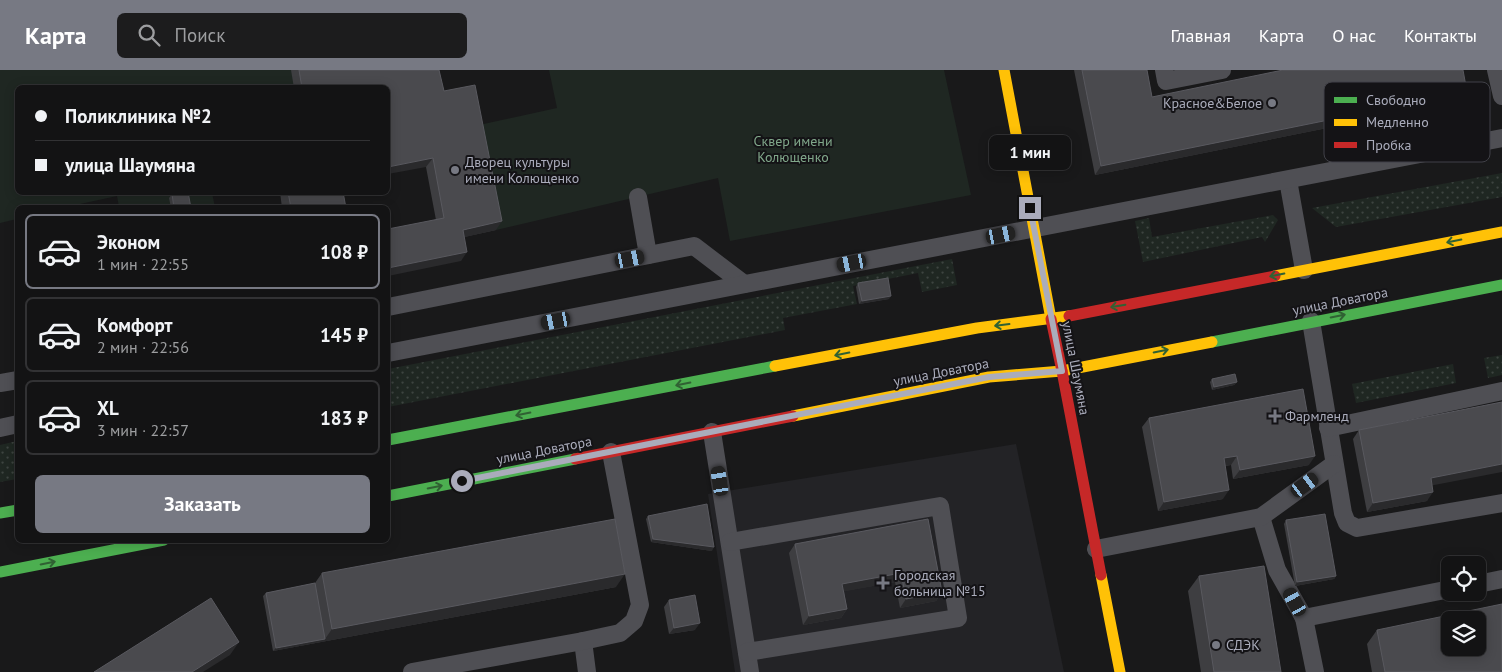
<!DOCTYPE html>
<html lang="ru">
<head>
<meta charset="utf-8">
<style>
  :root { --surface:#131314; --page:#1c1c1d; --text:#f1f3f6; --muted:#9d9ea0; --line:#323234; --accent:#777983 }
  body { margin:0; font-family:"PT Sans",sans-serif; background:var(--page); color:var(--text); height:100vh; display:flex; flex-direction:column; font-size:19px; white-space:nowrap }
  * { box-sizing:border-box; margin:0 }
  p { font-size:16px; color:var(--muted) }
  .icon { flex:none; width:28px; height:28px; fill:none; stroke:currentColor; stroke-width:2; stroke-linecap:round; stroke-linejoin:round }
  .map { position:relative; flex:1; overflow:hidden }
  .panel { position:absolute; left:15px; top:135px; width:375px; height:338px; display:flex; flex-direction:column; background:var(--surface); border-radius:8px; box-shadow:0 2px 12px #0003,0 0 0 1px var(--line) }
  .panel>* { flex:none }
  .guide { position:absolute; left:15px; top:15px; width:375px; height:110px; border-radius:8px; box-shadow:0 2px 12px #0003,0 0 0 1px var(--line); display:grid; align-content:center; height:110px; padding:0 20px; background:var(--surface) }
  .controls { position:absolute; left:1441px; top:486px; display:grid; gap:10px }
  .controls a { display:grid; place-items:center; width:45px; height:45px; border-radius:8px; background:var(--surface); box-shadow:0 2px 12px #0003,0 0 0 1px var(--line); font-size:25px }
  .end { position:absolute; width:22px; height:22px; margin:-11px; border:6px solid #aaacbb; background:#111; box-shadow:0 0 0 2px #111 }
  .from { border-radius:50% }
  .bubble { position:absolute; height:35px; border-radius:8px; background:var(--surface); box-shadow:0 2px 12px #0003,0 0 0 1px var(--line); font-size:16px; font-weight:700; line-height:35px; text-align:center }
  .car { position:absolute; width:15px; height:30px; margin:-15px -8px; border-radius:6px; box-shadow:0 0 4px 1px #0007; background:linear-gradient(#222 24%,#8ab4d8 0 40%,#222 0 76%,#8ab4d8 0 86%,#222 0) }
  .guide b { display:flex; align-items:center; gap:18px; height:48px; font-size:19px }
  .guide b+b { border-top:1px solid var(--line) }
  .guide i { width:12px; height:12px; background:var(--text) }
  ul { padding:9px 0 0; list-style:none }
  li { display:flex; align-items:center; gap:15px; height:75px; margin:0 10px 8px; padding:0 10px; border:2px solid var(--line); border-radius:8px }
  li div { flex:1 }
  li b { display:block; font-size:19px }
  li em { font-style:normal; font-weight:700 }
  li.current { border-color:var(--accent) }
  li>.icon { width:45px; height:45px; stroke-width:1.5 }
  .action { display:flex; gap:10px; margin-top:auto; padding:10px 20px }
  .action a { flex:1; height:58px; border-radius:8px; background:var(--accent); color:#fff; font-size:20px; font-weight:700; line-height:58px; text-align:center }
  header { display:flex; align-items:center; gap:30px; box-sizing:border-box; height:70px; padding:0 25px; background:var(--accent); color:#fff }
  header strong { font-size:24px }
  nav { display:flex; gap:28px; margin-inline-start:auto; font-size:18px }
  .search { width:350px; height:45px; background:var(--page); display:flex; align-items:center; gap:12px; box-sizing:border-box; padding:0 18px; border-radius:8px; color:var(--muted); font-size:19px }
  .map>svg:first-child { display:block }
  .built { fill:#232326 }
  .grass { fill:url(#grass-dots) }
  .park { fill:#1f2722 }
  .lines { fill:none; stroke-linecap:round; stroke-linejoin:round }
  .lane { stroke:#4f4f54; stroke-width:18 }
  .fast { stroke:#4caf50; stroke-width:11 }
  .slow { stroke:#ffc107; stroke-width:11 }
  .jam { stroke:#c62828; stroke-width:11 }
  .wall { fill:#3e3e41 }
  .shaded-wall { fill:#2a2a2c }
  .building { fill:#4a4a4e; stroke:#59595f; fill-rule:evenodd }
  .oneway { stroke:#306133 }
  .route { stroke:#aaacbb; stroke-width:6 }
  .poi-dot { fill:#777983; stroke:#141316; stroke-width:2 }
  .labels { text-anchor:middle; stroke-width:4; stroke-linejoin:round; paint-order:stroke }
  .poi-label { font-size:14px; fill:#aaacbb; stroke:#141316; text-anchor:start }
  .park-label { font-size:14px; fill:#80a78a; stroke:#141316 }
  .street-label { font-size:14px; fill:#aaacbb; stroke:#141316 }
  .key { fill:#141316; stroke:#414148; stroke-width:1 }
  .key-label { font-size:14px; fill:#aaacbb }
</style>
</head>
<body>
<header>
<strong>Карта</strong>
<div class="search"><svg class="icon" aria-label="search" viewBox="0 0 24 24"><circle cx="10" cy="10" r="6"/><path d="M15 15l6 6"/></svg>Поиск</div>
<nav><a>Главная</a><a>Карта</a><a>О нас</a><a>Контакты</a></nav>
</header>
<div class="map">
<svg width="1502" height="602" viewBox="0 0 1502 602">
  <defs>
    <pattern id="grass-dots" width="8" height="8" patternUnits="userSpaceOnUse" patternTransform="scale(1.25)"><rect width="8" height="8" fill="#1f2722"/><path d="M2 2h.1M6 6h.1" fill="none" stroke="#3d4440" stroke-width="1.8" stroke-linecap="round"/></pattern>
  </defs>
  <rect width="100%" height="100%" fill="#19191a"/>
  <path class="built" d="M1016,374L1064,602H735L708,424Z"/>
  <g class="grass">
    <path d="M1502,103V127L1336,157L1312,138Z"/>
    <path d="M1273,145L1278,150L1265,172L1262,167L1143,192L1135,151L1149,148L1152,167Z"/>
    <path d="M952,189L957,215L922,222L918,203L853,216L857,234L783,248L785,260L388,337V299Z"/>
    <path d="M1502,285V305L1488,308L1484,288Z"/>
    <path d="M1453,294L1456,313L1356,333L1352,314Z"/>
    <path d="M17,371V409L0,412V375Z"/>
  </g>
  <g class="park">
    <path d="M0,0H295L298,17L18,18V122L212,123L215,137H119L117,126L66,137L18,138L17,149L0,153Z"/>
    <path d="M549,0H944L971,125L730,171L718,108L496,160L479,55L557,38Z"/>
  </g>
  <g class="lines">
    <g class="lane">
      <path d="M1164,0L1166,11L1222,0"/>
      <path d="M1496,0L1502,26"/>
      <path d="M1288,110L1304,200"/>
      <path d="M638,127L648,185"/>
      <path d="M388,237L694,176L744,214"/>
      <path d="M1311,251L1343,443L1347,453L1357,458L1502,433"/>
      <path d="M388,283L1502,68"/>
      <path d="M0,313L18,310"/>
      <path d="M0,358L18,354"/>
      <path d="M1328,358L1502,321"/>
      <path d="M712,362L750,602"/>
      <path d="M1261,447L1277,500L1304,548"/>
      <path d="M730,472L940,436L958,548L747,582"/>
      <path d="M1096,479L1261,447L1334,394"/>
      <path d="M1478,514L1502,509"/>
      <path d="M583,571L587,602"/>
      <path d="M412,602L583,571L620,563L634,551L640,535L611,382"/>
      <path d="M1315,602L1304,548L1450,519"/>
    </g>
    <g class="fast">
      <path d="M1212,272L1502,215"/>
      <path d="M388,370L775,296"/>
      <path d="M388,426L575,389"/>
      <path d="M0,443L18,440"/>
      <path d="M0,502L164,470"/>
    </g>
    <g class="slow">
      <path d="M1004,0L1051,249"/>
      <path d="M1275,206L1502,162"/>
      <path d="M775,296L977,258L1069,246"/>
      <path d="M793,346L989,307L1062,301L1212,272"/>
      <path d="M1101,505L1120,602"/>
    </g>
    <g class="jam">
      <path d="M1069,246L1275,206"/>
      <path d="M1051,249L1062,301"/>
      <path d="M1062,301L1101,505"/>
      <path d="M575,389L793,346"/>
    </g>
  </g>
  <g class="wall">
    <path d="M291,0H439L444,21L496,160L464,167L461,191L436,150L426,97L388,18H294Z"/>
    <path d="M1074,0H1147L1152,27L1461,31L1095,105Z"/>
    <path d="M280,122H343L346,138H282Z"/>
    <path d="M172,124L191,138H171L169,128Z"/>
    <path d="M858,213L889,229L859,234L856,217Z"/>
    <path d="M1212,309L1237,312L1234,315L1212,320L1210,312Z"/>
    <path d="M1149,348L1309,395L1233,409L1231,395L1225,396L1223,429L1158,441L1142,357Z"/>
    <path d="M1359,360L1432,415L1427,431L1367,442L1353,369Z"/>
    <path d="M648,446L712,481L651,472L646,449Z"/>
    <path d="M928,449L942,522L936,531L900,538L895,512L844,521L847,539L841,548L803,555L789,483L795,474Z"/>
    <path d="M1286,450L1336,506L1334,509L1295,516L1284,454Z"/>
    <path d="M322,503L616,517L273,581L263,526L266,523L315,513Z"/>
    <path d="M1199,506L1281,602H1201L1188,521Z"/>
    <path d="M669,530L695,560L669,564L664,537Z"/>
    <path d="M1377,560L1502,602H1372L1367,574Z"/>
  </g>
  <g class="shaded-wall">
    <path d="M1467,22L1461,31L1095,105L1101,96Z"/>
    <path d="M433,88L426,97L388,104V97Z"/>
    <path d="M502,151L496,160L456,169L463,160Z"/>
    <path d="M467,182L461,191L388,206V198Z"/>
    <path d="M891,226L889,229L859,234L862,231Z"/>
    <path d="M1237,312L1234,315L1212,320L1214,317Z"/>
    <path d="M1237,386L1231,395L1217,397L1224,388Z"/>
    <path d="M1315,386L1309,395L1233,409L1240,400Z"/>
    <path d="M1502,394V402L1424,417L1431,408Z"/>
    <path d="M1229,420L1223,429L1158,441L1164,432Z"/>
    <path d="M1433,422L1427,431L1367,442L1373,433Z"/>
    <path d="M653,469L714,477L712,481L651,472Z"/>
    <path d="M901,503L895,512L836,523L842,514Z"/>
    <path d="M625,504L616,517L273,581L276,578L325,569L332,559Z"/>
    <path d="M1336,506L1334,509L1295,516L1297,512Z"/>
    <path d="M942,522L936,531L900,538L906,529Z"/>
    <path d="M847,539L841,548L803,555L809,546Z"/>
    <path d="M700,553L695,560L669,564L674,558Z"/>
    <path d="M239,572L230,585L203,602H192Z"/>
  </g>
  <g class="building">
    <path d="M299,0H439L444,21L475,15L502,151L463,160L467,182L388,198V159L444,148L433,88L388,97V18H302Z"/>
    <path d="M1082,0H1147L1152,27L1283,0H1463L1467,22L1101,96Z"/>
    <path d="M181,122H188L191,138H174L172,124Z"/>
    <path d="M288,122H343L346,138H291Z"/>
    <path d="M888,208L891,226L862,231L858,213Z"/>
    <path d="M1235,304L1237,312L1214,317L1212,309Z"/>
    <path d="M1303,319L1315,386L1240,400L1237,386L1224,388L1229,420L1164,432L1149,348Z"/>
    <path d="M1502,332V394L1431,408L1433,422L1373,433L1359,360Z"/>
    <path d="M707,434L714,477L653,469L648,446Z"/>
    <path d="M1325,444L1336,506L1297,512L1286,450Z"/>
    <path d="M615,449L625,504L332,559L322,503Z"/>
    <path d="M928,449L942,522L906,529L901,503L842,514L847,539L809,546L795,474Z"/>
    <path d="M1264,496L1281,602H1214L1199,506Z"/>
    <path d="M315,513L325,569L276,578L266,523Z"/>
    <path d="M695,525L700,553L674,558L669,530Z"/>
    <path d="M211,528L239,572L192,602H94Z"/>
    <path d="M1502,534V602H1385L1377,560ZM1450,550H1478V578H1450Z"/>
  </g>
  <defs><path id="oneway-shaft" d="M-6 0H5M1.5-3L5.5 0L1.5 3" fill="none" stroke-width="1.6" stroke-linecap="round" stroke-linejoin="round" transform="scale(1.25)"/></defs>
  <g class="oneway">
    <use href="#oneway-shaft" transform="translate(1454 171) rotate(169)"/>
    <use href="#oneway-shaft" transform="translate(1277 205) rotate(169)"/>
    <use href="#oneway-shaft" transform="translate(1118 236) rotate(170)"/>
    <use href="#oneway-shaft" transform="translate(1338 246) rotate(-11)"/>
    <use href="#oneway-shaft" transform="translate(1002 255) rotate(173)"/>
    <use href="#oneway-shaft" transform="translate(1161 281) rotate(-11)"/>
    <use href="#oneway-shaft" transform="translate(842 284) rotate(169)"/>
    <use href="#oneway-shaft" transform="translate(683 314) rotate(169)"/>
    <use href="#oneway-shaft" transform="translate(523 344) rotate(169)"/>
    <use href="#oneway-shaft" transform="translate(435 417) rotate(-11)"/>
    <use href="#oneway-shaft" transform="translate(48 493) rotate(-11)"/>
  </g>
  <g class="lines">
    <path class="route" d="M462,411L989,307L1062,301L1030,138"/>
  </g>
  <g class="poi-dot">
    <circle cx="1272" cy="33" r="5"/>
    <circle cx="455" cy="100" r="5"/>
    <path d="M1272.5 338.5h5v5h5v5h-5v5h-5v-5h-5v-5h5z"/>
    <path d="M880.5 505.5h5v5h5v5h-5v5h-5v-5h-5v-5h5z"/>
    <circle cx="1216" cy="575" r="5"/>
  </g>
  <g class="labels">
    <g class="poi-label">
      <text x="1262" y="38" text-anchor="end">Красное&amp;Белое</text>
      <text x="465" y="97">Дворец культуры<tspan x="465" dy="16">имени Колющенко</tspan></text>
      <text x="1285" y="351">Фармленд</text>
      <text x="894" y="510">Городская<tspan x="894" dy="16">больница №15</tspan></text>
      <text x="1226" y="580">СДЭК</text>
    </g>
    <g class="park-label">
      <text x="793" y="76">Сквер имени<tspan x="793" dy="16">Колющенко</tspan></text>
    </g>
    <g class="street-label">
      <text transform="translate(1340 231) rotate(-11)" y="5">улица Доватора</text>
      <text transform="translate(1076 298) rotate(79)" y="5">улица Шаумяна</text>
      <text transform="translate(941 302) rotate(-11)" y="5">улица Доватора</text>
      <text transform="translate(544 380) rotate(-11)" y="5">улица Доватора</text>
    </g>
  </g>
  <rect x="1324" y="12" width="166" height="80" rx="8" class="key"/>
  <rect x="1334" y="27" width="23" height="6" fill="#4caf50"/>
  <rect x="1334" y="49" width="23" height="7" fill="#ffc107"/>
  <rect x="1334" y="72" width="23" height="6" fill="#c62828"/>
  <g class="key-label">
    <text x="1366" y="35">Свободно</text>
    <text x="1366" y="57">Медленно</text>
    <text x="1366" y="80">Пробка</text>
  </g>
</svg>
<div class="controls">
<a><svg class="icon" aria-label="locate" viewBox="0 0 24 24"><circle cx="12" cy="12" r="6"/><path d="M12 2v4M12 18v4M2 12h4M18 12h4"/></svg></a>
<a><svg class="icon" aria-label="layers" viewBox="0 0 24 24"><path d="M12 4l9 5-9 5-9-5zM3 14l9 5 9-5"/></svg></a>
</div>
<i class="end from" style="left:462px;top:411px"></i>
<i class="end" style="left:1030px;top:138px"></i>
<div class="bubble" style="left:989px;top:65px;width:82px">1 мин</div>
<i class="car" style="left:1001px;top:165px;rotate:78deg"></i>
<i class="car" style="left:630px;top:189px;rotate:79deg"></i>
<i class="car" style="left:852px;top:193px;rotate:259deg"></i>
<i class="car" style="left:556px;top:251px;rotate:259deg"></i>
<i class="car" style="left:720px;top:411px;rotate:351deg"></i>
<i class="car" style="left:1305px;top:415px;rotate:54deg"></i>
<i class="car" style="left:1295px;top:532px;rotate:331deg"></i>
<div class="guide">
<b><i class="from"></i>Поликлиника №2</b>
<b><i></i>улица Шаумяна</b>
</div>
<section class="panel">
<ul>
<li class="current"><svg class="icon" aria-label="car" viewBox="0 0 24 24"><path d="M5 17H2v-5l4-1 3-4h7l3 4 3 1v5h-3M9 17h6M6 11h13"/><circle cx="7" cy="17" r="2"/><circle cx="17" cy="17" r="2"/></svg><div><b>Эконом</b><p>1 мин · 22:55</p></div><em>108 ₽</em></li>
<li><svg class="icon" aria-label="car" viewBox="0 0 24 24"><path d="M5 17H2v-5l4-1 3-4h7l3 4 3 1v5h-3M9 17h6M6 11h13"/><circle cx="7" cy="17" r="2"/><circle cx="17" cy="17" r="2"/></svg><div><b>Комфорт</b><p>2 мин · 22:56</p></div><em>145 ₽</em></li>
<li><svg class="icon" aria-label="car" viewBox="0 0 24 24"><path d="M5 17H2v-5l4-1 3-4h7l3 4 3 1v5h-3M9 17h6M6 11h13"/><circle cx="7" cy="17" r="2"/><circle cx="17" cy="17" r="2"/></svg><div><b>XL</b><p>3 мин · 22:57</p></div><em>183 ₽</em></li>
</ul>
<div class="action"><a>Заказать</a></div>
</section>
</div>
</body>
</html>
